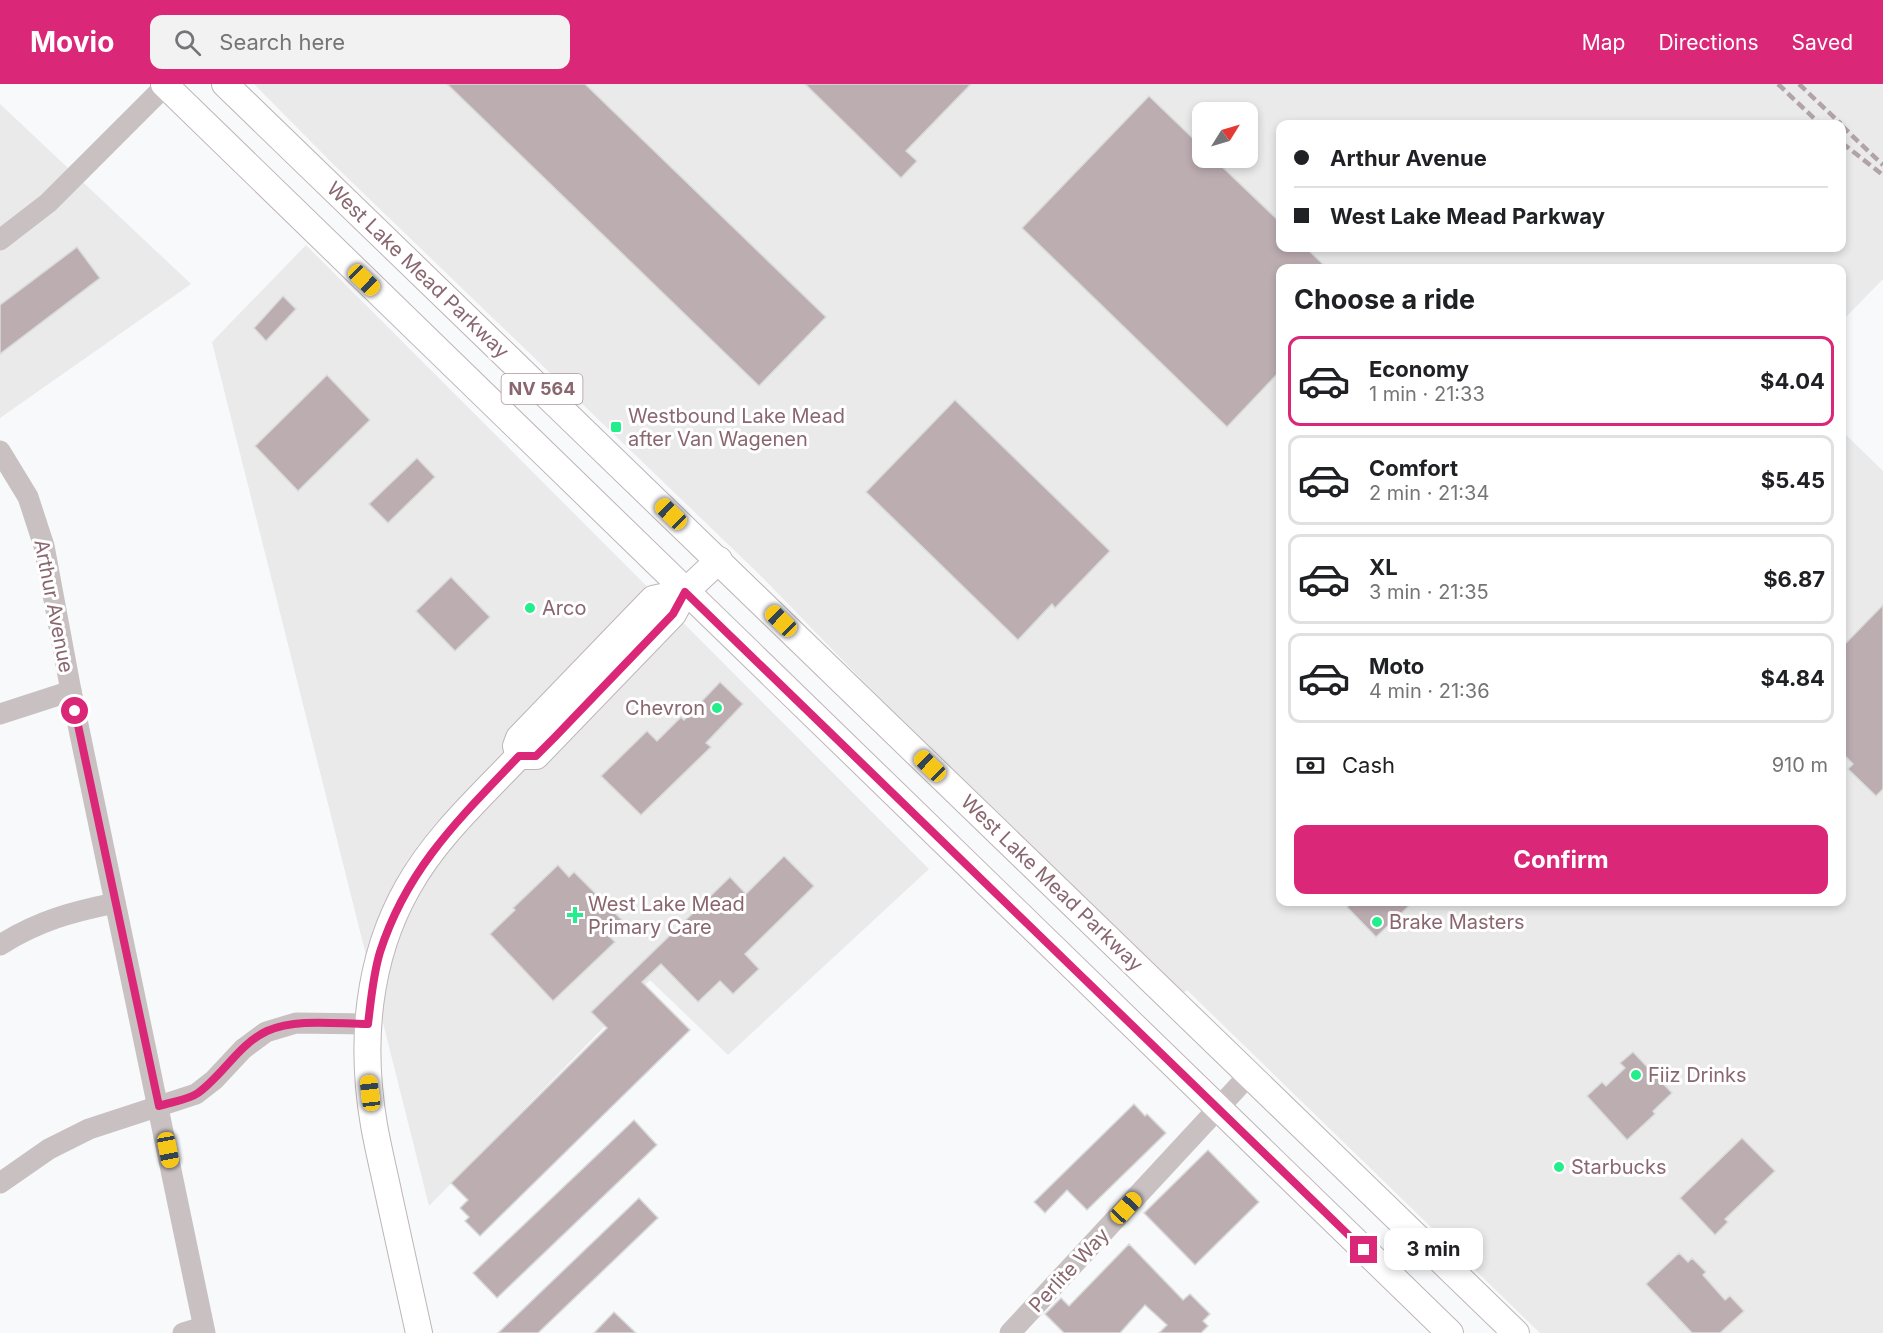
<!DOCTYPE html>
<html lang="en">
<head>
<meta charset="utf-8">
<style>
  :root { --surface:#fff; --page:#f2f2f2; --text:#202124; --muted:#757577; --line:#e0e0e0; --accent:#db2777 }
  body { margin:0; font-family:Inter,sans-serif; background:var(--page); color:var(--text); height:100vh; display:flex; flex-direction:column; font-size:22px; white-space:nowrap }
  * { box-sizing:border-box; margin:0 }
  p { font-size:20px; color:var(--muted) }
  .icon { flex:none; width:33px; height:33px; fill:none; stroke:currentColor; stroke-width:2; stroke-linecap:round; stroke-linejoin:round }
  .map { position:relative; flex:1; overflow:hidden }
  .sheet { position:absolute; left:1276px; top:180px; width:570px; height:642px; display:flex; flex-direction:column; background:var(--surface); border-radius:12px; box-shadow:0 3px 9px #0003 }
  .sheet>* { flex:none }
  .banner { position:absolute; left:1276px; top:36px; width:570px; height:132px; border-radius:12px; box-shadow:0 3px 9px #0003; display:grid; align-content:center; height:132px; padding:0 18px; background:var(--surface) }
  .needle { width:39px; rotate:53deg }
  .tools { position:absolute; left:1192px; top:18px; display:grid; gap:12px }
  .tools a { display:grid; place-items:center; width:66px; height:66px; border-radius:12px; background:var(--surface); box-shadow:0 3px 9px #0003; font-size:30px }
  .end { position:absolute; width:27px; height:27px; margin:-14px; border:8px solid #db2777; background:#fff; box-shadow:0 0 0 3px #fff }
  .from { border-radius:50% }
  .bubble { position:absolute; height:42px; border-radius:12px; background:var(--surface); box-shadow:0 3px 9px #0003; font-size:20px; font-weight:700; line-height:42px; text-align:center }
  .car { position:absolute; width:18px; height:36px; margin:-18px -9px; border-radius:8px; box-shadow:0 0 4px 2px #0007; background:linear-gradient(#f5c518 24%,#345 0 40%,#f5c518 0 76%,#345 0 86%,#f5c518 0) }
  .banner b { display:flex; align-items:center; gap:21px; height:57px; font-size:22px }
  .banner b+b { border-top:2px solid var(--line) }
  .banner i { width:15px; height:15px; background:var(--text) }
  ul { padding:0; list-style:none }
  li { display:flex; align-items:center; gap:18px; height:90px; margin:0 12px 9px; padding:0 6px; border:3px solid var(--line); border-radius:12px }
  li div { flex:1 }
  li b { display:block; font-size:22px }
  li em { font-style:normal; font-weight:700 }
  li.current { border-color:var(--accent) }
  li>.icon { width:54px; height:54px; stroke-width:1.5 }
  h2 { padding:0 18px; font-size:27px; line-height:72px }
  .pay { display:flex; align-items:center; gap:15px; height:66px; padding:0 18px; font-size:22px }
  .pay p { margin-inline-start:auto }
  .cta { display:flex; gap:12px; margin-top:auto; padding:12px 18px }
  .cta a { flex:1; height:69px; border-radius:12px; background:var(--accent); color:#fff; font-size:24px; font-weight:700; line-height:69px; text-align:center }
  header { display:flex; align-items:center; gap:36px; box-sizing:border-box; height:84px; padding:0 30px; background:var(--accent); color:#fff }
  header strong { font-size:28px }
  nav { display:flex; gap:33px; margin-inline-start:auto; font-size:21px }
  .search { width:420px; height:54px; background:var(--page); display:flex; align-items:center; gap:15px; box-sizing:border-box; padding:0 21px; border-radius:12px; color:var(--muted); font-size:22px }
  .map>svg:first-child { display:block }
  .built { fill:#eaeaeb; fill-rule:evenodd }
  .building { fill:#bcadb1; stroke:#d9dbdb; stroke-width:1.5 }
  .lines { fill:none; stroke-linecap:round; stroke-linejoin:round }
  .major-casing { stroke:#bfb5b8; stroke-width:28 }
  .minor { stroke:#c9c0c2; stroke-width:21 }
  .major { stroke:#fff; stroke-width:26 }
  .rail { stroke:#b1a3a7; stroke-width:4.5; stroke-dasharray:9 4.5; stroke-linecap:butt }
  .route { stroke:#db2777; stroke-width:8 }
  .poi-dot { fill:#23ee8b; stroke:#fff; stroke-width:2 }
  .labels { text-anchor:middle; stroke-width:6; stroke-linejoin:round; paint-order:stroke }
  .shield { fill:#fff; stroke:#ad959b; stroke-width:1.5 }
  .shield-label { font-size:18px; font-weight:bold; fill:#8a6770 }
  .street-label { font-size:20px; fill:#8a6770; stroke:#fff }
  .poi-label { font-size:20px; fill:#8a6770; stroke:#fff; text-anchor:start }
</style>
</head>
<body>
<header>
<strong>Movio</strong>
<div class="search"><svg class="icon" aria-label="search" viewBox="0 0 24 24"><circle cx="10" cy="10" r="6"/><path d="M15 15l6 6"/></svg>Search here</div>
<nav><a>Map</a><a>Directions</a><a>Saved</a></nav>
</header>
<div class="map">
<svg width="1883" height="1249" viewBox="0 0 1883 1249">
  <rect width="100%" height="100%" fill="#f7f9fa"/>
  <g class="built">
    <path d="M254,0H1883V195L1842,237V184H1281V818H1842V347L1883,387V1249H1540L1187,906L1174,918L761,492L333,80ZM1203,28H1248V74H1203ZM1281,40H1842V164H1281Z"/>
    <path d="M0,20L191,200L0,334Z"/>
    <path d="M306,161L929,785L728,971L650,896L429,1122L212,258Z"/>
  </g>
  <g class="building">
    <path d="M447,0H585L826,233L759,302Z"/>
    <path d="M805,0H971L906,67L917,77L901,94Z"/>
    <path d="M1149,12L1203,64V74H1213L1281,139V164H1306L1327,184H1281V286L1227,343L1022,144Z"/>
    <path d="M77,163L100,194L0,270V221Z"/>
    <path d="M283,212L296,225L266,257L254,244Z"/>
    <path d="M327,291L370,336L298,407L255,362Z"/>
    <path d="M955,316L1110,467L1055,524L1052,520L1018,556L866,408Z"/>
    <path d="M417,374L435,393L388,439L369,420Z"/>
    <path d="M451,493L490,533L455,567L416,527Z"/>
    <path d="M1883,521V705L1876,712L1848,685L1853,680L1842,669V563Z"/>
    <path d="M720,598L743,620L706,659L711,663L641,731L601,692L647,647L657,657L681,633L684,636Z"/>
    <path d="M784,772L814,802L745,870L759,885L733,910L720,897L698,918L661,880L642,898L690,946L480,1152L465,1137L469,1133L460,1124L468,1116L451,1099L607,944L591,928L730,793L746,810Z"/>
    <path d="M558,781L569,793L574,788L623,837L608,851L615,858L553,917L490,850L515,826L513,824Z"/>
    <path d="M1353,818H1413L1376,853L1347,823Z"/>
    <path d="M1633,968L1672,1009L1653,1027L1655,1030L1627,1056L1587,1012L1602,998L1606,1002L1625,984L1620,979Z"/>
    <path d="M1134,1020L1145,1032L1147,1030L1166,1049L1087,1126L1067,1106L1045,1129L1034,1118Z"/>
    <path d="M634,1036L657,1061L497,1214L473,1189Z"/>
    <path d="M1742,1054L1775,1087L1725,1135L1728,1138L1715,1151L1680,1114Z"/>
    <path d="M1208,1066L1259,1118L1195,1181L1144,1129Z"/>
    <path d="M639,1114L658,1134L538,1249H498Z"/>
    <path d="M1129,1160L1183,1216L1190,1210L1210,1230L1203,1237L1208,1242L1201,1249H1159L1167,1241L1145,1221L1120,1249H1064L1045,1230L1061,1214L1069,1222Z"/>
    <path d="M1679,1169L1688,1178L1692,1174L1706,1188L1703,1191L1725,1216L1730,1212L1744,1227L1720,1249H1692L1646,1200Z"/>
    <path d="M614,1228L636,1249H594Z"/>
  </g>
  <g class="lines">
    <defs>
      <g id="major">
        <path d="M164,0L1450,1249"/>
        <path d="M225,0L1516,1249"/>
        <path d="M519,672L516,662L519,654L653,515L685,508"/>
        <path d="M419,1249C409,1203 399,1157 389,1112C384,1088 378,1064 374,1041C360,960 367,875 408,803C436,753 480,713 519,672H536L673,530L685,508L719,476"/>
      </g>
    </defs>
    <use href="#major" class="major-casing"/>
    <g class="minor">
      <path d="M0,156L48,119L167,0"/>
      <path d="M0,367L28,413L44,462L71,607L205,1249"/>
      <path d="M0,630L71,607"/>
      <path d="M0,861C38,837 71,828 115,819"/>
      <path d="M0,1099L49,1065L89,1045L196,1010L214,996L243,965L266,948L296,939L368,940"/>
      <path d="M183,1249L203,1243"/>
      <path d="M1010,1249L1249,991"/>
    </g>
    <use href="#major" class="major"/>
    <g class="rail">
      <path d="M1778,0L1820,40"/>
      <path d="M1799,0L1841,40"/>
      <path d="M1842,42L1883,81"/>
      <path d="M1842,59L1883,91"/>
    </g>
  </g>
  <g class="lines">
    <path class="route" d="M75,627L159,1022C171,1018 188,1016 198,1009C223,991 239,960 267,947C297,934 336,940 368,940C371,916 373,891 380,868C407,784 460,734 519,672H536L555,653L673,530L685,508L1364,1166"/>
  </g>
  <g class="poi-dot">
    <rect x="610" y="337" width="12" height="12" rx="3"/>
    <circle cx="530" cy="524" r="6"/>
    <circle cx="717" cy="624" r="6"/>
    <path d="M572 822h6v6h6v6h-6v6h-6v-6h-6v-6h6z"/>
    <circle cx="1377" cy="838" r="6"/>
    <circle cx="1636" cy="991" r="6"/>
    <circle cx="1559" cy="1083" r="6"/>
  </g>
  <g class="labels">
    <rect class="shield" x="501.5" y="290" width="81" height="30" rx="4.5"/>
    <g class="shield-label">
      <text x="542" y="311">NV 564</text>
    </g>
    <g class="street-label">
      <text transform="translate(418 186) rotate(44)" y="7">West Lake Mead Parkway</text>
      <text transform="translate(54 522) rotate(79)" y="7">Arthur Avenue</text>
      <text transform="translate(1052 799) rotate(44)" y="7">West Lake Mead Parkway</text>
      <text transform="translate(1069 1186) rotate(-47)" y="7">Perlite Way</text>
    </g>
    <g class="poi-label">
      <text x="628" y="339">Westbound Lake Mead<tspan x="628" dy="23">after Van Wagenen</tspan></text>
      <text x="542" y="531">Arco</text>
      <text x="705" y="631" text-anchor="end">Chevron</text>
      <text x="588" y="827">West Lake Mead<tspan x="588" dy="23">Primary Care</tspan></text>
      <text x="1389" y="845">Brake Masters</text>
      <text x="1648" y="998">Fiiz Drinks</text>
      <text x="1571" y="1090">Starbucks</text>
    </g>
  </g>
</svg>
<div class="tools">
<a><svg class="needle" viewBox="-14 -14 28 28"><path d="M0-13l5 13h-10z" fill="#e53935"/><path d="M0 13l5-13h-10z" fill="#757577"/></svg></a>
</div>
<i class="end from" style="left:75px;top:627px"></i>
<i class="end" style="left:1364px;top:1166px"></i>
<div class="bubble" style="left:1384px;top:1144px;width:99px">3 min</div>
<i class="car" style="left:364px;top:196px;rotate:134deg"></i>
<i class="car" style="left:671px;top:430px;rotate:314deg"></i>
<i class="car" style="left:781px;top:537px;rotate:314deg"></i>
<i class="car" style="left:930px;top:682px;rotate:314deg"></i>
<i class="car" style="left:370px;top:1009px;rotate:353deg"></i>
<i class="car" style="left:168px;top:1066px;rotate:169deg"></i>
<i class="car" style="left:1126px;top:1124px;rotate:43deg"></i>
<div class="banner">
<b><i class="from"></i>Arthur Avenue</b>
<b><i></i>West Lake Mead Parkway</b>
</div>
<section class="sheet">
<h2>Choose a ride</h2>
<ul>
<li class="current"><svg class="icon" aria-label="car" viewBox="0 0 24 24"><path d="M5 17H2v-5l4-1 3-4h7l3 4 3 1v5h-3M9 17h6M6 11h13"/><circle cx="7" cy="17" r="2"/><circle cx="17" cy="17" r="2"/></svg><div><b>Economy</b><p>1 min · 21:33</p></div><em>$4.04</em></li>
<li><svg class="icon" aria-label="car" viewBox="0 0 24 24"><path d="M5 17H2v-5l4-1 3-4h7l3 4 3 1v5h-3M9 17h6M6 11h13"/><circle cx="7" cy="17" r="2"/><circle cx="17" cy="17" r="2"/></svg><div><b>Comfort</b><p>2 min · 21:34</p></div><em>$5.45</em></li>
<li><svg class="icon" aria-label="car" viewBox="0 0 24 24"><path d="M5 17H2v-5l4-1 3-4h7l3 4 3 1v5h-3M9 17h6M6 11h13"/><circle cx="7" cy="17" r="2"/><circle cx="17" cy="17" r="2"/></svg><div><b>XL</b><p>3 min · 21:35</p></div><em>$6.87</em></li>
<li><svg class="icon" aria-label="car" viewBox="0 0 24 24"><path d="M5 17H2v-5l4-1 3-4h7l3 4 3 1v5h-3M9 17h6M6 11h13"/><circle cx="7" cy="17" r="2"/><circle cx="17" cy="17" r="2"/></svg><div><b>Moto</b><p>4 min · 21:36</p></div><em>$4.84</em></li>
</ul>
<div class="pay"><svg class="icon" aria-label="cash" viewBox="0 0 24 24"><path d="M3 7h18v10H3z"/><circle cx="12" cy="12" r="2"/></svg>Cash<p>910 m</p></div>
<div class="cta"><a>Confirm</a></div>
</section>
</div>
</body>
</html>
